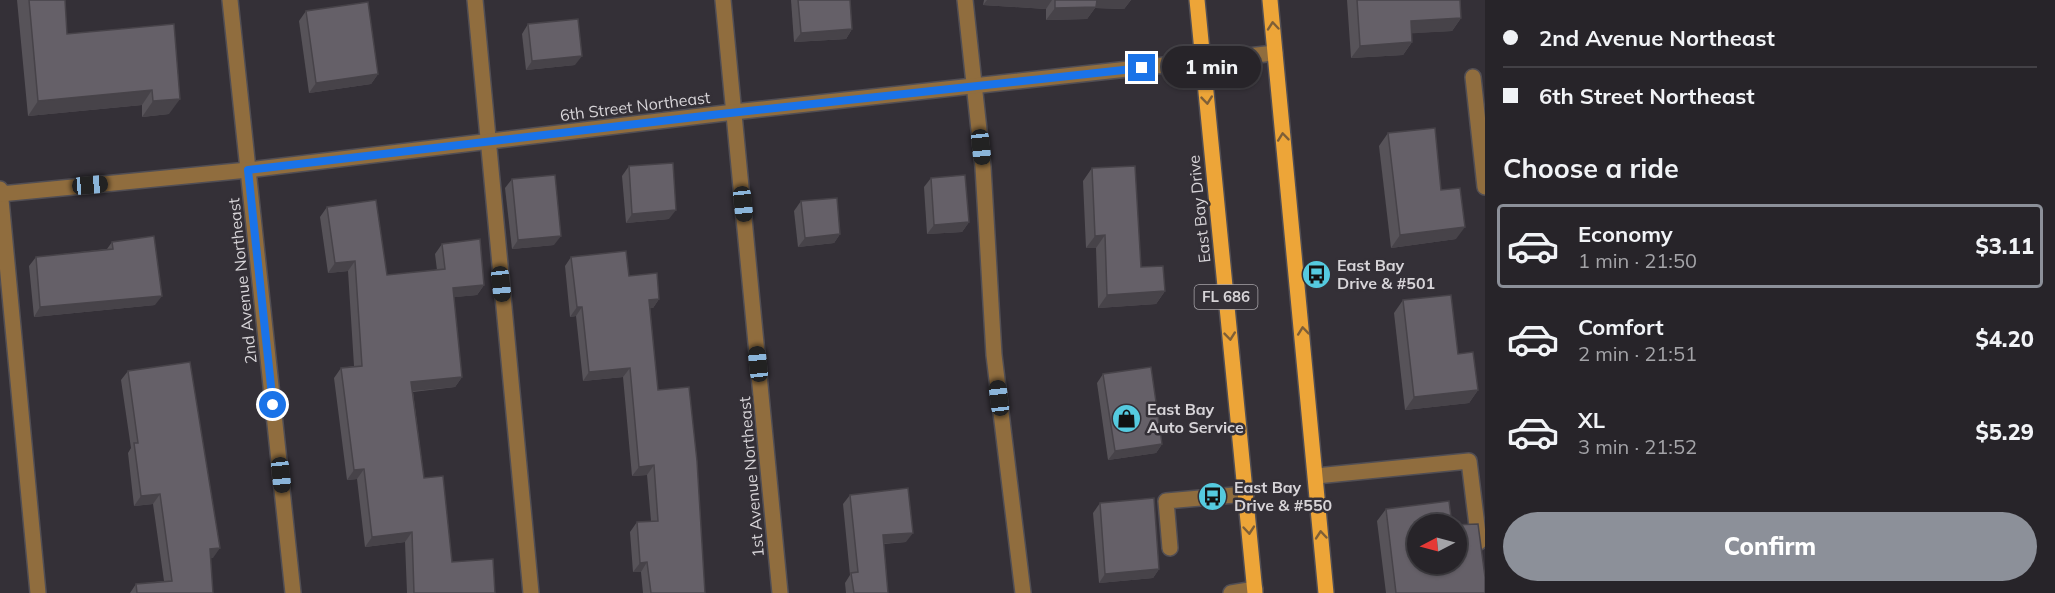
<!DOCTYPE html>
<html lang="en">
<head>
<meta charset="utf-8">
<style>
  :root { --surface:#272429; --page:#333035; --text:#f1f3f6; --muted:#a4a4a8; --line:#434146; --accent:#8c9099 }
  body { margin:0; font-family:Mulish,sans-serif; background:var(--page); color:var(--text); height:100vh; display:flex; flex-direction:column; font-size:22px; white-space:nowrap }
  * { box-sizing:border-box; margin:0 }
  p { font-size:20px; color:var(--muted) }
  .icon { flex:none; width:33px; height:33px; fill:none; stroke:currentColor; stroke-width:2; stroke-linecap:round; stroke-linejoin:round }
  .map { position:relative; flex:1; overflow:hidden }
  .side { display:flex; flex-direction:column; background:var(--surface); width:570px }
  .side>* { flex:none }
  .hud { display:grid; align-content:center; height:132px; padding:0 18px; background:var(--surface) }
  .needle { width:39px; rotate:264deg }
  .fabs { position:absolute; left:1407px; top:514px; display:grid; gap:12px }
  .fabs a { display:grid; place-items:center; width:60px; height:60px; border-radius:50%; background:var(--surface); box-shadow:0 2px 4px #0004,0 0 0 2px var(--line); font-size:30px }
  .end { position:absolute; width:27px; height:27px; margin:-14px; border:8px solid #1a73e8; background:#fff; box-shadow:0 0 0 3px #fff }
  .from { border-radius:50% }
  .bubble { position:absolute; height:42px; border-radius:21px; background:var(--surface); box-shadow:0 2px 4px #0004,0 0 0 2px var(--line); font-size:20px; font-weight:800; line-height:42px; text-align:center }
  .car { position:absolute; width:18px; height:36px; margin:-18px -9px; border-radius:8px; box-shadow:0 0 4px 2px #0007; background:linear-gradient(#222 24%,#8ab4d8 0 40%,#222 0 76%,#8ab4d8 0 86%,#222 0) }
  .hud b { display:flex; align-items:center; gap:21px; height:57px; font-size:22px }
  .hud b+b { border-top:2px solid var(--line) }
  .hud i { width:15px; height:15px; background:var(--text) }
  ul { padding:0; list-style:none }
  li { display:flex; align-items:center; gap:18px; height:84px; margin:0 12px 9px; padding:0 6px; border:3px solid transparent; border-radius:6px }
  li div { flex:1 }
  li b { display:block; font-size:22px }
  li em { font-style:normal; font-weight:800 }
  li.selected { border-color:var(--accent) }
  li>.icon { width:54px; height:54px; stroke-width:1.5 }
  h2 { padding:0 18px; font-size:27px; line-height:72px }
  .button { display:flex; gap:12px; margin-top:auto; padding:12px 18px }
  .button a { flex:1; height:69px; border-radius:36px; background:var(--accent); color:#fff; font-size:24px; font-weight:800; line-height:69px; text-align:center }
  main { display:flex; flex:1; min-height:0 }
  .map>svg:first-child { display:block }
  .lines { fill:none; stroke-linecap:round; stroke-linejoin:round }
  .minor-casing { stroke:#514e54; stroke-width:18 }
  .major-casing { stroke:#514e54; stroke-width:18 }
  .minor { stroke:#906d3e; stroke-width:15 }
  .major { stroke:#eda538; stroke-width:15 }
  .wall { fill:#575359 }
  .shaded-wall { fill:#474349 }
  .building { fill:#656068; stroke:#474349; stroke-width:1.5; fill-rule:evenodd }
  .oneway { stroke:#7e5f37 }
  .route { stroke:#1a73e8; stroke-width:8 }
  .labels { text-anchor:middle; stroke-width:5; stroke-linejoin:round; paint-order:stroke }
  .shield { fill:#343037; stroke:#a6a3a8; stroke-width:1.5 }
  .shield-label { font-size:15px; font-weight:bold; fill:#d7d4d8 }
  .street-label { font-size:16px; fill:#d7d4d8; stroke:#343037 }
  .poi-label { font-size:16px; font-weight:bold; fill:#d7d4d8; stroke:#343037; text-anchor:start }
</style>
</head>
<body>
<main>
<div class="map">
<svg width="1485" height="593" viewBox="0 0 1485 593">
  <rect width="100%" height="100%" fill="#343037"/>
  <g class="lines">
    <defs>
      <g id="minor">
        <path d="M230,0L293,593"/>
        <path d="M475,0L531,593"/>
        <path d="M723,0L780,593"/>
        <path d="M965,0L983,167L994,355L1023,593"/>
        <path d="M1473,77L1485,187"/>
        <path d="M0,189L38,593"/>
        <path d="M0,194L248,170L734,112L1275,53"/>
        <path d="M1316,476L1469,461L1479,542"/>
        <path d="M1170,548L1166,501L1246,494"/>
        <path d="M1231,593L1255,589"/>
      </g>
      <g id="major">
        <path d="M1197,0L1255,593"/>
        <path d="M1270,0L1326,593"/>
      </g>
    </defs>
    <use href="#minor" class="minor-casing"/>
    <use href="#major" class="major-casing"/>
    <use href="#minor" class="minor"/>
    <use href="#major" class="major"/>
  </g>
  <g class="wall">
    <path d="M17,0H65L67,34L174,24L169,114L142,117V105L28,116Z"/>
    <path d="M791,0H850L852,29L846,39L794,42Z"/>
    <path d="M984,0H1131L1124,9L1095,8L1087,19L1046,20V9L983,5Z"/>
    <path d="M1347,0H1460L1461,18L1452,31L1411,33L1412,42L1403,55L1351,58Z"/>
    <path d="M306,11L378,74L371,84L309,93L299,21Z"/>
    <path d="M528,24L575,65L526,70L522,34Z"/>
    <path d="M1388,133L1441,190L1456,239L1391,248L1379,146Z"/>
    <path d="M629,166L669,219L626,223L622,176Z"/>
    <path d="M1092,168L1141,267L1165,291L1156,304L1098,308L1096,248H1086L1083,181Z"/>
    <path d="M931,178L969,222L962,232L927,234L924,187Z"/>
    <path d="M512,179L554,245L512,249L505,188Z"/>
    <path d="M801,201L840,234L834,243L798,247L794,211Z"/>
    <path d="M327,207L387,275L437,270L435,254L442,244L484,285L477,295L454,297L462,377L455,387L413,392L424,478L452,562L495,593H407L405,542L365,547L357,479L347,480L334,378L341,368L354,366L348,271L328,273L320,217Z"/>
    <path d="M112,242L155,305L34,317L29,266L36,257L107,249Z"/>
    <path d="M571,257L629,276L659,299L653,308H650L658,390L705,593H643L641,572H633L630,532L637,522L651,521L647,475L632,476L623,377L583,381L576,316L570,317L565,266Z"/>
    <path d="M1403,300L1458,354L1478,390L1469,403L1405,410L1394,313Z"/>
    <path d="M128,371L213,558H210L213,593H130L136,584L164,581L153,504L134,506L128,453L131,448L121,380Z"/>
    <path d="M1103,374L1162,444L1156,453L1108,460L1097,383Z"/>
    <path d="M850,495L906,542L884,544L888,593H846L845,583L850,575L843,504Z"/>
    <path d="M1100,503L1159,569L1153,578L1099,583L1093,513Z"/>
    <path d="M1386,509L1452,525L1485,593H1386L1377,521Z"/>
  </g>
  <g class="shaded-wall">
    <path d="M987,0H1052L1046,9L983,5Z"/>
    <path d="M1094,0H1131L1124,9L1095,8L1087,19L1046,20L1055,8Z"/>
    <path d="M1461,18L1452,31L1402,34L1411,21Z"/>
    <path d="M852,29L846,39L794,42L801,33Z"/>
    <path d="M1412,42L1403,55L1351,58L1360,46Z"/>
    <path d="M582,56L575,65L526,70L532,61Z"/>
    <path d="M378,74L371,84L309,93L316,83Z"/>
    <path d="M152,90L142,105L28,116L38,101Z"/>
    <path d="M180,99L169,114L142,117L153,101Z"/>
    <path d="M676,210L669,219L626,223L632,214Z"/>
    <path d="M969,222L962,232L927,234L934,225Z"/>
    <path d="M1465,227L1456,239L1391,248L1400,235Z"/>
    <path d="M840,234L834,243L798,247L805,238Z"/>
    <path d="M1105,235L1096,248H1086L1095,236Z"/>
    <path d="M561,236L554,245L512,249L518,240Z"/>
    <path d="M355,261L348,271L328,273L335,263Z"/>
    <path d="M484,285L477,295L446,298L453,288Z"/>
    <path d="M1165,291L1156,304L1098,308L1107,295Z"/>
    <path d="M162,296L155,305L34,317L40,307Z"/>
    <path d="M659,299L653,308L642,309L649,300Z"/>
    <path d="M577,307H582L576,316L570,317Z"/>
    <path d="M630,368L623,377L583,381L589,372Z"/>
    <path d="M462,377L455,387L404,392L411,382Z"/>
    <path d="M1478,390L1469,403L1405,410L1414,397Z"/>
    <path d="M1162,444L1156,453L1108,460L1115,451Z"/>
    <path d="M654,465L647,475L632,476L639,467Z"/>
    <path d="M364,469L357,479L347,480L354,470Z"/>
    <path d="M160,494L153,504L134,506L141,496Z"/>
    <path d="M412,532L405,542L365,547L372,537Z"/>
    <path d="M913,533L906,542L877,544L883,535Z"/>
    <path d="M220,548L213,558L203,559L210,549Z"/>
    <path d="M647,562L641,572H633L640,563Z"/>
    <path d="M1159,569L1153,578L1099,583L1105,574Z"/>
  </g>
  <g class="building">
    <path d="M29,0H65L67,34L174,24L180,99L153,101L152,90L38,101Z"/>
    <path d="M798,0H850L852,29L801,33Z"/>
    <path d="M1055,0H1097L1096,7L1055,8Z"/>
    <path d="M1357,0H1460L1461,18L1411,21L1412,42L1360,46Z"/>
    <path d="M368,2L378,74L316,83L306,11Z"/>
    <path d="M578,19L582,56L532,61L528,24Z"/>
    <path d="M1435,128L1441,190L1460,188L1465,227L1400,235L1388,133Z"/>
    <path d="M673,163L676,210L632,214L629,166Z"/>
    <path d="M1135,166L1141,267L1163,266L1165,291L1107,295L1105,235L1095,236L1092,168Z"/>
    <path d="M555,175L561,236L518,240L512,179Z"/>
    <path d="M965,175L969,222L934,225L931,178Z"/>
    <path d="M837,198L840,234L805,238L801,201Z"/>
    <path d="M376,200L387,275L445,269L442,244L480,239L484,285L453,288L462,377L411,382L424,478L443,476L452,562L493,559L495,593H414L412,532L372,537L364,469L354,470L341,368L362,366L355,261L335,263L327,207Z"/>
    <path d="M154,236L162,296L40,307L36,257L113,249L112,242Z"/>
    <path d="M626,251L629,276L657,273L659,299L649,300L658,390L689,387L697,461L705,593H651L647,562L640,563L637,522L658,521L654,465L639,467L630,368L589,372L582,307H577L571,257Z"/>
    <path d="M1451,295L1458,354L1473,352L1478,390L1414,397L1403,300Z"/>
    <path d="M190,362L220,548L210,549L213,593H137L136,584L172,581L160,494L141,496L134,443H138L128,371Z"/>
    <path d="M1151,367L1162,444L1115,451L1103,374Z"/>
    <path d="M908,488L913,533L883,535L888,593H854L851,573L858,572L850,495Z"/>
    <path d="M1154,498L1159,569L1105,574L1100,503Z"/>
    <path d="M1449,501L1452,525L1478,524L1485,577V593H1396L1386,509ZM1418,525H1456V564H1418Z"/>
  </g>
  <defs><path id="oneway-chevron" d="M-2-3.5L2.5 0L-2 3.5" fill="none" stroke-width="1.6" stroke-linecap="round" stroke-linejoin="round" transform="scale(1.5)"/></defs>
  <g class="oneway">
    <use href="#oneway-chevron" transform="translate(1273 26) rotate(-95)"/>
    <use href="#oneway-chevron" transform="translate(1207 100) rotate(84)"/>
    <use href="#oneway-chevron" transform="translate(1283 137) rotate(-96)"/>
    <use href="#oneway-chevron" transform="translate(1303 331) rotate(-96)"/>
    <use href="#oneway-chevron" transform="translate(1230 336) rotate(84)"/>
    <use href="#oneway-chevron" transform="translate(1249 530) rotate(85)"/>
    <use href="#oneway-chevron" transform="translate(1321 535) rotate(-95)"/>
  </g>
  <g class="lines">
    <path class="route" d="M273,405L248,170L712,115L1142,68"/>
  </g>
  <defs>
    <symbol id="bus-disc" viewBox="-11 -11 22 22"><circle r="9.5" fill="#55cadf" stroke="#343037"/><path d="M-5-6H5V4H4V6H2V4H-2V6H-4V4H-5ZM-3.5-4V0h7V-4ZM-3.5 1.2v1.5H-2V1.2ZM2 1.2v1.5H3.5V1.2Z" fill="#111"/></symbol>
    <symbol id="shop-disc" viewBox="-11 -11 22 22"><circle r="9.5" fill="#55cadf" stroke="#343037"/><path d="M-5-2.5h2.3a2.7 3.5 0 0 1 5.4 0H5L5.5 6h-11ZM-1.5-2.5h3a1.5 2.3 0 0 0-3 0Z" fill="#111"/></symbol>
  </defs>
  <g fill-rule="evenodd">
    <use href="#bus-disc" x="1300" y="258" width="33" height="33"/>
    <use href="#shop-disc" x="1110" y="402" width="33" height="33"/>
    <use href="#bus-disc" x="1196" y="480" width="33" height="33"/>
  </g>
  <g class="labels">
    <rect class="shield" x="1194.5" y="285" width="63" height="24" rx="4.5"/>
    <g class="shield-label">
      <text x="1226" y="302">FL 686</text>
    </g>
    <g class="street-label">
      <text transform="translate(635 106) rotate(-7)" y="6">6th Street Northeast</text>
      <text transform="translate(1199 209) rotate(-96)" y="6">East Bay Drive</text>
      <text transform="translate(242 281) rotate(-96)" y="6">2nd Avenue Northeast</text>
      <text transform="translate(751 477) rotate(-95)" y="6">1st Avenue Northeast</text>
    </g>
    <g class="poi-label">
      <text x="1337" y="271">East Bay<tspan x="1337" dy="18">Drive &amp; #501</tspan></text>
      <text x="1147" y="415">East Bay<tspan x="1147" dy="18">Auto Service</tspan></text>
      <text x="1234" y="493">East Bay<tspan x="1234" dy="18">Drive &amp; #550</tspan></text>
    </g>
  </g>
</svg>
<div class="fabs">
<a><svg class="needle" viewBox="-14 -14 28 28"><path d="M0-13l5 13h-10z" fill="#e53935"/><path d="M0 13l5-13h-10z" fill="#a4a4a8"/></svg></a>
</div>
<i class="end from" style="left:273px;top:405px"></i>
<i class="end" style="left:1142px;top:68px"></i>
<div class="bubble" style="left:1162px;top:46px;width:99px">1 min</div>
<i class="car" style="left:981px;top:147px;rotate:174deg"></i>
<i class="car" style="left:90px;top:185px;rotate:85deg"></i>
<i class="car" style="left:743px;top:204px;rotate:174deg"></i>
<i class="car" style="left:501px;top:284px;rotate:174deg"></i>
<i class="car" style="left:758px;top:364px;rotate:354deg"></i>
<i class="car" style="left:999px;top:398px;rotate:353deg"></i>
<i class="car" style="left:281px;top:475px;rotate:174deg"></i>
</div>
<section class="side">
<div class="hud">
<b><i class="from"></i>2nd Avenue Northeast</b>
<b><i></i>6th Street Northeast</b>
</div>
<h2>Choose a ride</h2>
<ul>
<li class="selected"><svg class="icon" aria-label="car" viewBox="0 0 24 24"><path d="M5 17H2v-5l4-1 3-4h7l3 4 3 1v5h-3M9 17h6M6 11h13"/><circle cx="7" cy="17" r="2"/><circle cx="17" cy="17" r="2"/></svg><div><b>Economy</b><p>1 min · 21:50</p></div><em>$3.11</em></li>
<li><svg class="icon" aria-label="car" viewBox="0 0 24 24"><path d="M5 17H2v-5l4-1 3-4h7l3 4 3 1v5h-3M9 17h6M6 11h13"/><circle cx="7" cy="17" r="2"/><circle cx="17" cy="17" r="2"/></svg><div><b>Comfort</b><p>2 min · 21:51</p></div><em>$4.20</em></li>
<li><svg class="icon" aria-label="car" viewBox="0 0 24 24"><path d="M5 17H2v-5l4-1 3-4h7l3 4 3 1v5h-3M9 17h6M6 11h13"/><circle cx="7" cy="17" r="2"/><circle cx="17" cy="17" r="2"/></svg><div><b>XL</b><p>3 min · 21:52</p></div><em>$5.29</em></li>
</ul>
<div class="button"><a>Confirm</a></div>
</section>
</main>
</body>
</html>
